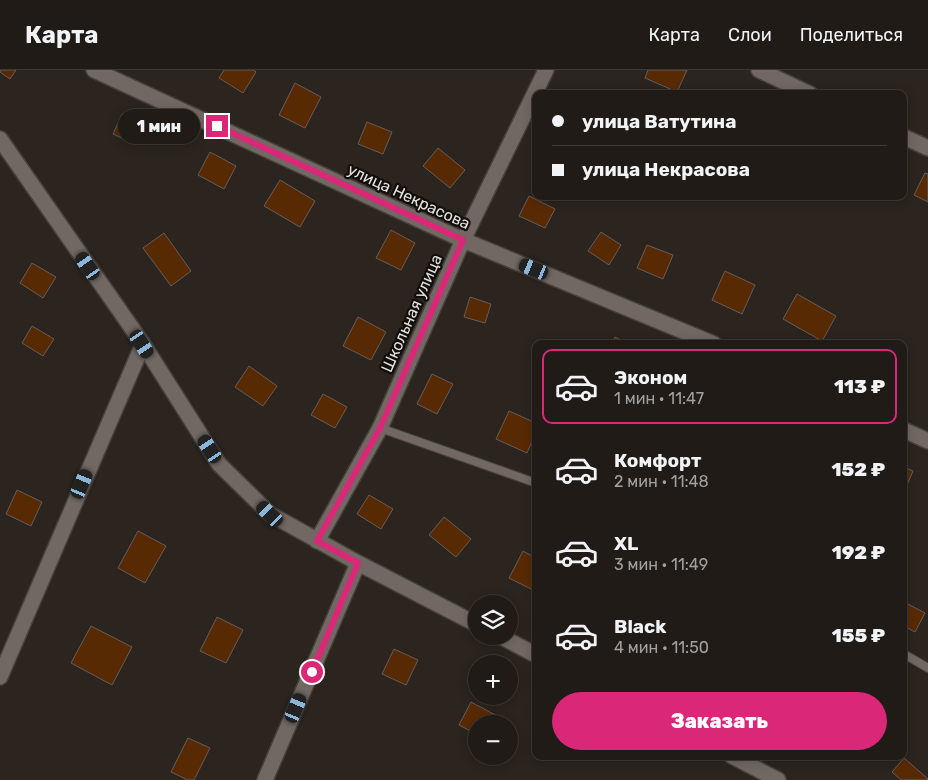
<!DOCTYPE html>
<html lang="ru">
<head>
<meta charset="utf-8">
<style>
  :root { --surface:#201b17; --page:#2d2824; --text:#f1f3f6; --muted:#a2a1a1; --line:#3d3936; --accent:#db2777 }
  body { margin:0; font-family:Rubik,sans-serif; background:var(--page); color:var(--text); height:100vh; display:flex; flex-direction:column; font-size:19px; white-space:nowrap }
  * { box-sizing:border-box; margin:0 }
  p { font-size:16px; color:var(--muted) }
  .icon { flex:none; width:28px; height:28px; fill:none; stroke:currentColor; stroke-width:2; stroke-linecap:round; stroke-linejoin:round }
  .map { position:relative; flex:1; overflow:hidden }
  .sheet { position:absolute; left:532px; top:270px; width:375px; height:420px; display:flex; flex-direction:column; background:var(--surface); border-radius:10px; box-shadow:0 2px 12px #0003,0 0 0 1px var(--line) }
  .sheet>* { flex:none }
  .top-card { position:absolute; left:532px; top:20px; width:375px; height:110px; border-radius:10px; box-shadow:0 2px 12px #0003,0 0 0 1px var(--line); display:grid; align-content:center; height:110px; padding:0 20px; background:var(--surface) }
  .buttons { position:absolute; left:468px; top:525px; display:grid; gap:10px }
  .buttons a { display:grid; place-items:center; width:50px; height:50px; border-radius:50%; background:var(--surface); box-shadow:0 2px 12px #0003,0 0 0 1px var(--line); font-size:25px }
  .end { position:absolute; width:22px; height:22px; margin:-11px; border:6px solid #db2777; background:#fff; box-shadow:0 0 0 2px #fff }
  .from { border-radius:50% }
  .bubble { position:absolute; height:35px; border-radius:18px; background:var(--surface); box-shadow:0 2px 12px #0003,0 0 0 1px var(--line); font-size:16px; font-weight:800; line-height:35px; text-align:center }
  .car { position:absolute; width:15px; height:30px; margin:-15px -8px; border-radius:6px; box-shadow:0 0 4px 1px #0007; background:linear-gradient(#222 24%,#8ab4d8 0 40%,#222 0 76%,#8ab4d8 0 86%,#222 0) }
  .top-card b { display:flex; align-items:center; gap:18px; height:48px; font-size:19px }
  .top-card b+b { border-top:1px solid var(--line) }
  .top-card i { width:12px; height:12px; background:var(--text) }
  ul { padding:9px 0 0; list-style:none }
  li { display:flex; align-items:center; gap:15px; height:75px; margin:0 10px 8px; padding:0 10px; border:2px solid transparent; border-radius:10px }
  li div { flex:1 }
  li b { display:block; font-size:19px }
  li em { font-style:normal; font-weight:800 }
  li.selected { border-color:var(--accent) }
  li>.icon { width:45px; height:45px; stroke-width:1.5 }
  .action { display:flex; gap:10px; margin-top:auto; padding:10px 20px }
  .action a { flex:1; height:58px; border-radius:30px; background:var(--accent); color:#fff; font-size:20px; font-weight:800; line-height:58px; text-align:center }
  header { display:flex; align-items:center; gap:30px; box-sizing:border-box; height:70px; padding:0 25px; background:var(--surface); border-bottom:1px solid var(--line) }
  header strong { font-size:24px }
  nav { display:flex; gap:28px; margin-inline-start:auto; font-size:18px }
  .map>svg:first-child { display:block }
  .building { fill:#582a04; stroke:#665d58 }
  .lines { fill:none; stroke-linecap:round; stroke-linejoin:round }
  .service-casing { stroke:#46403c; stroke-width:10 }
  .minor-casing { stroke:#46403c; stroke-width:18 }
  .service { stroke:#726863; stroke-width:8 }
  .minor { stroke:#726863; stroke-width:15 }
  .route { stroke:#db2777; stroke-width:6 }
  .labels { text-anchor:middle; stroke-width:4.5; stroke-linejoin:round; paint-order:stroke }
  .street-label { font-size:16px; fill:#e5e0dc; stroke:#110e0c }
</style>
</head>
<body>
<header>
<strong>Карта</strong>
<nav><a>Карта</a><a>Слои</a><a>Поделиться</a></nav>
</header>
<div class="map">
<svg width="928" height="710" viewBox="0 0 928 710">
  <rect width="100%" height="100%" fill="#2b241f"/>
  <g class="building">
    <path d="M0,0H16L10,9L0,2Z"/>
    <path d="M224,0H254L256,2L243,23L219,8Z"/>
    <path d="M648,0H687L677,22L645,8Z"/>
    <path d="M295,13L321,27L305,58L279,45Z"/>
    <path d="M122,44L144,54L134,74L113,64Z"/>
    <path d="M367,52L392,62L383,84L358,74Z"/>
    <path d="M438,78L465,100L450,118L423,96Z"/>
    <path d="M210,82L236,96L224,119L198,105Z"/>
    <path d="M925,103L928,104V132L914,125Z"/>
    <path d="M280,110L315,131L300,157L264,136Z"/>
    <path d="M529,126L555,139L545,158L519,146Z"/>
    <path d="M391,160L415,173L401,200L376,188Z"/>
    <path d="M601,162L621,175L609,195L588,181Z"/>
    <path d="M164,163L191,201L171,216L143,178Z"/>
    <path d="M647,175L673,185L663,209L637,198Z"/>
    <path d="M32,193L56,207L43,228L20,213Z"/>
    <path d="M725,201L755,215L742,244L712,230Z"/>
    <path d="M797,224L836,246L822,271L783,249Z"/>
    <path d="M470,227L491,234L485,253L464,247Z"/>
    <path d="M358,247L386,262L371,290L343,276Z"/>
    <path d="M32,256L54,269L43,286L22,273Z"/>
    <path d="M615,267L629,274H612Z"/>
    <path d="M249,296L277,316L263,336L235,317Z"/>
    <path d="M432,304L453,314L437,344L417,334Z"/>
    <path d="M323,324L347,337L335,358L311,345Z"/>
    <path d="M509,341L536,353V362L527,383L496,369Z"/>
    <path d="M904,397L913,401L904,422Z"/>
    <path d="M17,420L42,432L31,456L6,444Z"/>
    <path d="M369,425L393,439L381,459L357,444Z"/>
    <path d="M444,447L471,469L456,487L429,465Z"/>
    <path d="M138,461L166,476L145,513L118,498Z"/>
    <path d="M523,481L536,488V508L531,519L509,508Z"/>
    <path d="M904,532L925,543L915,562L904,556Z"/>
    <path d="M217,547L243,560L226,593L200,581Z"/>
    <path d="M91,556L132,577L112,615L71,593Z"/>
    <path d="M394,579L418,590L406,615L382,604Z"/>
    <path d="M471,632L501,648L498,654H476V664L459,655Z"/>
    <path d="M188,668L210,678L194,710H188L171,702Z"/>
    <path d="M904,688L928,709V710H901L892,702Z"/>
  </g>
  <g class="lines">
    <defs>
      <g id="service">
        <path d="M380,358L536,413"/>
        <path d="M904,584L928,598"/>
      </g>
      <g id="minor">
        <path d="M94,0L463,170L714,274"/>
        <path d="M759,0L810,24"/>
        <path d="M904,67L928,78"/>
        <path d="M0,69L143,274L219,394L270,444L358,493L476,554"/>
        <path d="M904,360L928,371"/>
        <path d="M317,471L380,358L463,170L546,0"/>
        <path d="M500,566L536,585"/>
        <path d="M0,607L143,274"/>
        <path d="M732,686L778,710"/>
        <path d="M265,710L358,493"/>
      </g>
    </defs>
    <use href="#service" class="service-casing"/>
    <use href="#minor" class="minor-casing"/>
    <use href="#service" class="service"/>
    <use href="#minor" class="minor"/>
  </g>
  <g class="lines">
    <path class="route" d="M217,56L463,170L380,358L317,471L358,493L312,602"/>
  </g>
  <g class="labels">
    <g class="street-label">
      <text transform="translate(409 126) rotate(25)" y="6">улица Некрасова</text>
      <text transform="translate(411 243) rotate(-66)" y="6">Школьная улица</text>
    </g>
  </g>
</svg>
<div class="buttons">
<a><svg class="icon" aria-label="layers" viewBox="0 0 24 24"><path d="M12 4l9 5-9 5-9-5zM3 14l9 5 9-5"/></svg></a>
<a>+</a>
<a>−</a>
</div>
<i class="end from" style="left:312px;top:602px"></i>
<i class="end" style="left:217px;top:56px"></i>
<div class="bubble" style="left:118px;top:39px;width:82px">1 мин</div>
<i class="car" style="left:88px;top:196px;rotate:325deg"></i>
<i class="car" style="left:534px;top:199px;rotate:292deg"></i>
<i class="car" style="left:142px;top:274px;rotate:147deg"></i>
<i class="car" style="left:210px;top:379px;rotate:327deg"></i>
<i class="car" style="left:82px;top:414px;rotate:23deg"></i>
<i class="car" style="left:270px;top:444px;rotate:314deg"></i>
<i class="car" style="left:296px;top:638px;rotate:23deg"></i>
<div class="top-card">
<b><i class="from"></i>улица Ватутина</b>
<b><i></i>улица Некрасова</b>
</div>
<section class="sheet">
<ul>
<li class="selected"><svg class="icon" aria-label="car" viewBox="0 0 24 24"><path d="M5 17H2v-5l4-1 3-4h7l3 4 3 1v5h-3M9 17h6M6 11h13"/><circle cx="7" cy="17" r="2"/><circle cx="17" cy="17" r="2"/></svg><div><b>Эконом</b><p>1 мин · 11:47</p></div><em>113 ₽</em></li>
<li><svg class="icon" aria-label="car" viewBox="0 0 24 24"><path d="M5 17H2v-5l4-1 3-4h7l3 4 3 1v5h-3M9 17h6M6 11h13"/><circle cx="7" cy="17" r="2"/><circle cx="17" cy="17" r="2"/></svg><div><b>Комфорт</b><p>2 мин · 11:48</p></div><em>152 ₽</em></li>
<li><svg class="icon" aria-label="car" viewBox="0 0 24 24"><path d="M5 17H2v-5l4-1 3-4h7l3 4 3 1v5h-3M9 17h6M6 11h13"/><circle cx="7" cy="17" r="2"/><circle cx="17" cy="17" r="2"/></svg><div><b>XL</b><p>3 мин · 11:49</p></div><em>192 ₽</em></li>
<li><svg class="icon" aria-label="car" viewBox="0 0 24 24"><path d="M5 17H2v-5l4-1 3-4h7l3 4 3 1v5h-3M9 17h6M6 11h13"/><circle cx="7" cy="17" r="2"/><circle cx="17" cy="17" r="2"/></svg><div><b>Black</b><p>4 мин · 11:50</p></div><em>155 ₽</em></li>
</ul>
<div class="action"><a>Заказать</a></div>
</section>
</div>
</body>
</html>
